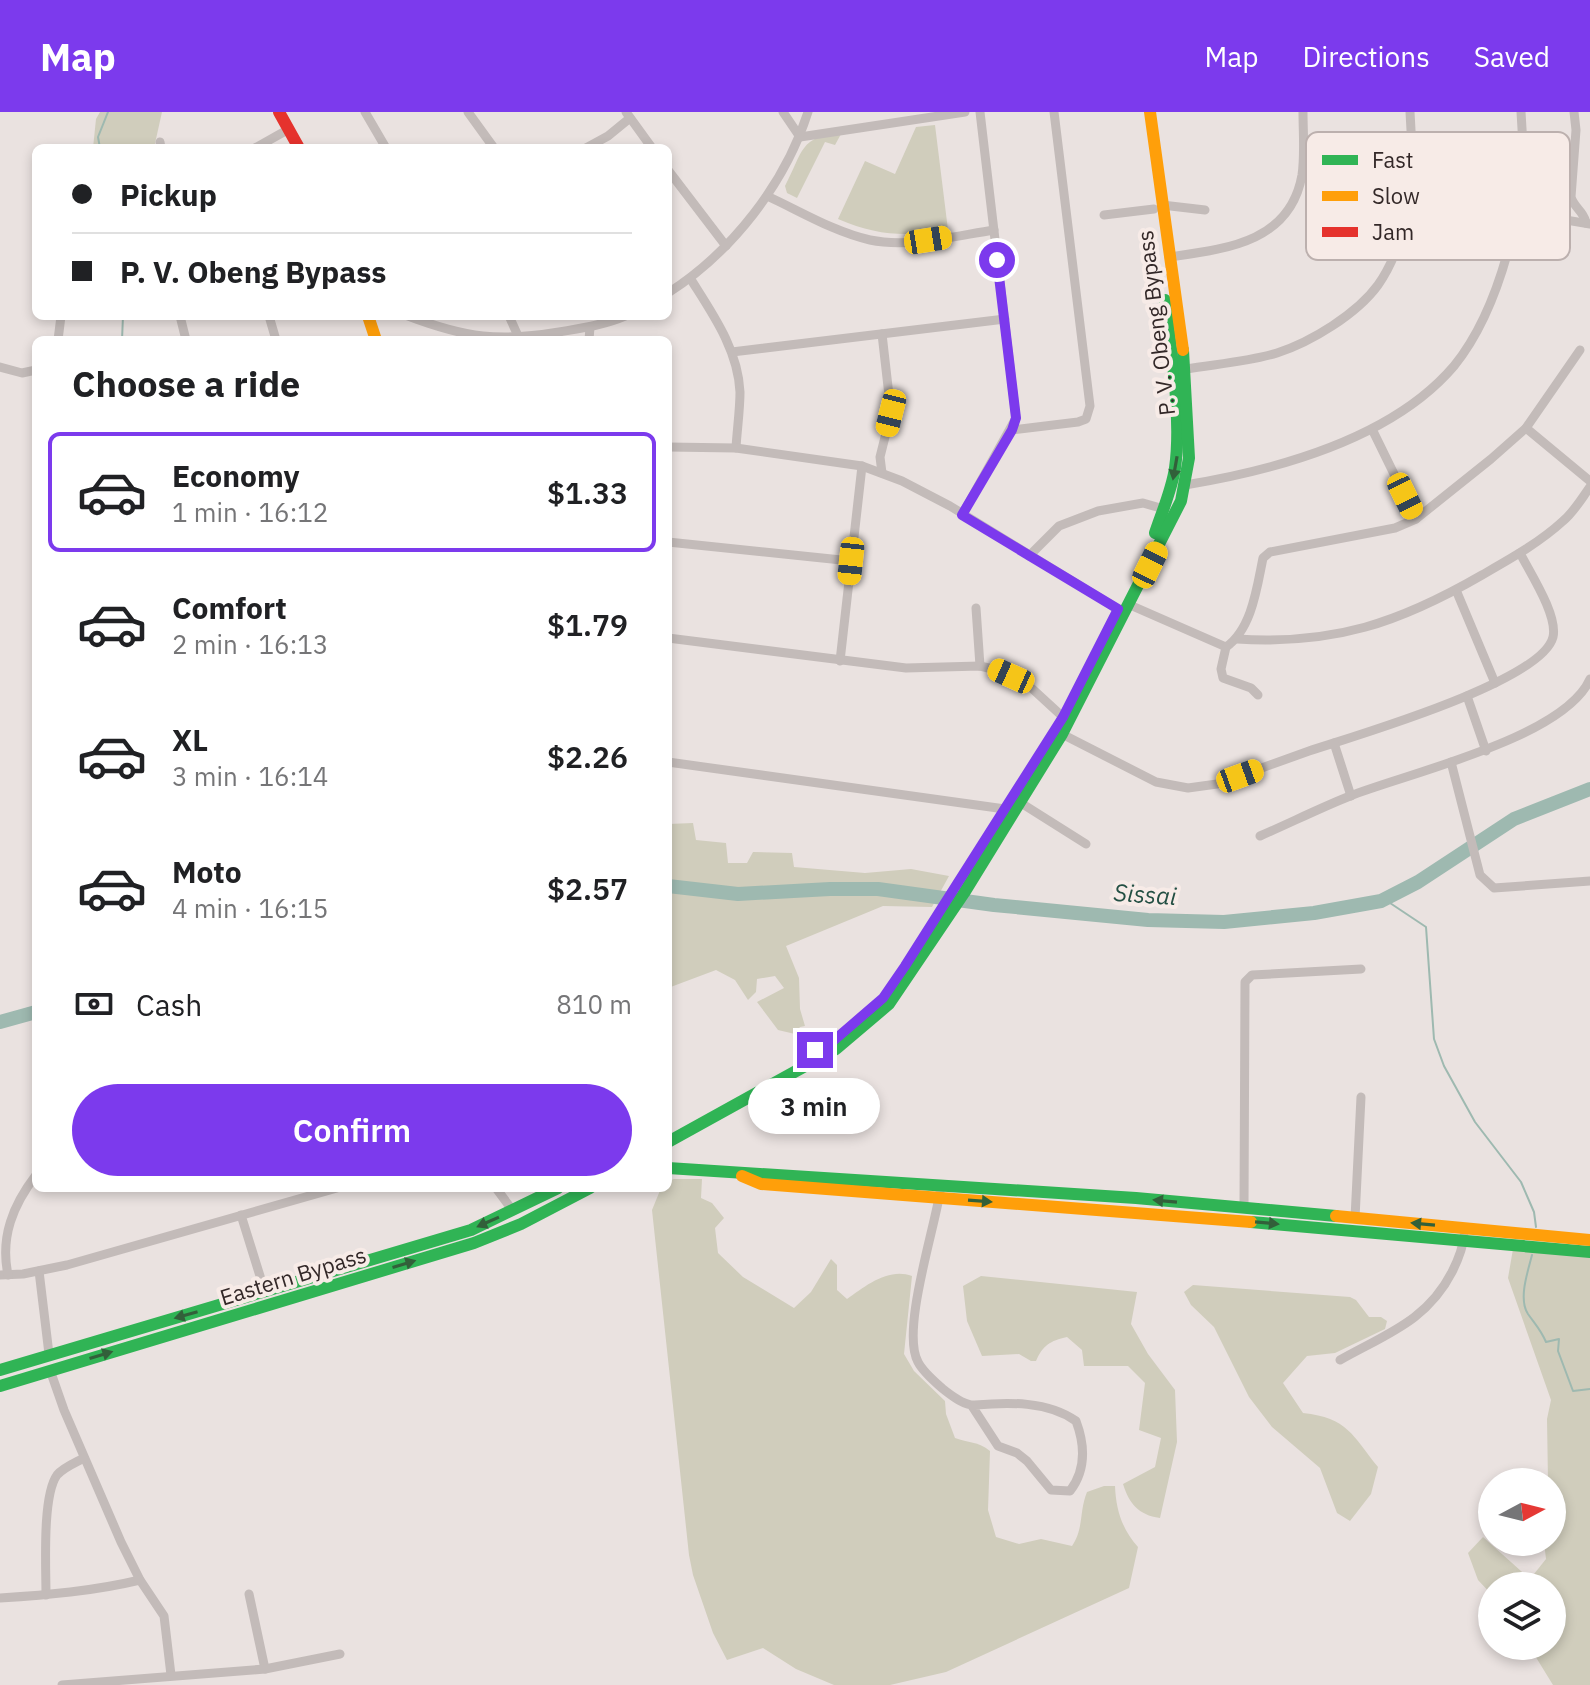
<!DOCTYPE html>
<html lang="en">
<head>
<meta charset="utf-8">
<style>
  :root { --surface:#fff; --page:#f6f6f6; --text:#202124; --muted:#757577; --line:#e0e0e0; --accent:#7c3aed }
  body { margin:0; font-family:"IBM Plex Sans",sans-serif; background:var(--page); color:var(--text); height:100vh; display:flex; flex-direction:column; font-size:30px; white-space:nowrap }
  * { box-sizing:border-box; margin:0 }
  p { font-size:26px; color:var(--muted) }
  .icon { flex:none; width:44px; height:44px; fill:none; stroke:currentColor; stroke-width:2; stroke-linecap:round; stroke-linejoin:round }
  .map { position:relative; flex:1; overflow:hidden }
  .details { position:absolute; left:32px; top:224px; width:640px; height:856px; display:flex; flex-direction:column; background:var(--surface); border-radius:12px; box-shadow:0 4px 12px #0003 }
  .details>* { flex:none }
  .guide { position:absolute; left:32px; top:32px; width:640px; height:176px; border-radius:12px; box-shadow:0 4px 12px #0003; display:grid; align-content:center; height:176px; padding:0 40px; background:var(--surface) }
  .needle { width:52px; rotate:83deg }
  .fabs { position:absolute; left:1478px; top:1356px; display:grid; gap:16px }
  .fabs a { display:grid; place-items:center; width:88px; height:88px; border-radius:50%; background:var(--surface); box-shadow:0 4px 12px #0003; font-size:40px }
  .end { position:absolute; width:36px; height:36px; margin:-18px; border:10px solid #7c3aed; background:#fff; box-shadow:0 0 0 4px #fff }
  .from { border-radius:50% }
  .bubble { position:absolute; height:56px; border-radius:28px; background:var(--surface); box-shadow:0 4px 12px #0003; font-size:26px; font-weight:600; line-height:56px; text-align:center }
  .car { position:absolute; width:24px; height:48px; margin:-24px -12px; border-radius:10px; box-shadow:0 0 6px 2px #0007; background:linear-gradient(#f5c518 24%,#345 0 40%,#f5c518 0 76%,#345 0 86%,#f5c518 0) }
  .guide b { display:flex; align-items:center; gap:28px; height:76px; font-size:30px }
  .guide b+b { border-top:2px solid var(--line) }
  .guide i { width:20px; height:20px; background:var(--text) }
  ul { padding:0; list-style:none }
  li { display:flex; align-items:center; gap:24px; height:120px; margin:0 16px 12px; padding:0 24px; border:4px solid transparent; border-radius:12px }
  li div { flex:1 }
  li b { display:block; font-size:30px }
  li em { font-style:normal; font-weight:600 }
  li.active { border-color:var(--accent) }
  li>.icon { width:72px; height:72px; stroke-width:1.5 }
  h2 { padding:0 40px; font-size:36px; line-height:96px }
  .pay { display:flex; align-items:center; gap:20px; height:88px; padding:0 40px; font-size:30px }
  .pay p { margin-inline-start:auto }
  .cta { display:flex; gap:16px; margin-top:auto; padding:16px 40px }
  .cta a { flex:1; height:92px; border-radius:48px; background:var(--accent); color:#fff; font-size:32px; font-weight:600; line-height:92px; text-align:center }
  header { display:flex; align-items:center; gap:48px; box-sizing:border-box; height:112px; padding:0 40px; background:var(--accent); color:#fff }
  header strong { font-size:38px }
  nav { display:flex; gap:44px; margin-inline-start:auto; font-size:28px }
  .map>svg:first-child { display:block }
  .green { fill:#d0cdbc }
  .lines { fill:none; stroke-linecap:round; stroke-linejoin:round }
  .stream { stroke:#9eb9b0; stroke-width:2 }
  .river { stroke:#9eb9b0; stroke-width:14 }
  .street { stroke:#c3bbb9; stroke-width:9 }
  .fast { stroke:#30b455; stroke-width:12 }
  .slow { stroke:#ff9f0a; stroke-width:12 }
  .jam { stroke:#e5322d; stroke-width:12 }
  .oneway { fill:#32603a }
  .route { stroke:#7c3aed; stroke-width:10 }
  .labels { text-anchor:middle; stroke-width:8; stroke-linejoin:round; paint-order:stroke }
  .street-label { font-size:22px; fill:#332828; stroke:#f7ebe7 }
  .water-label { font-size:24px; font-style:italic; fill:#234f43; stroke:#f7ebe7 }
  .key { fill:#f7ebe7; stroke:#bcb0ae; stroke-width:2 }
  .key-label { font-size:22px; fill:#332828 }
</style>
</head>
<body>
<header>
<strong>Map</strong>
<nav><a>Map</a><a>Directions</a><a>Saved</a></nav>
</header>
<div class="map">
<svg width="1590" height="1573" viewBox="0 0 1590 1573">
  <rect width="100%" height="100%" fill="#eae2e0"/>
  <g class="green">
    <path d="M100,0H162L154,36H93L96,7Z"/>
    <path d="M935,13L948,118C906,125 878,124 838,107L865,49L895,62L916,15Z"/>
    <path d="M841,22L835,33L825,30L797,86L787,81L785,74C803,40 800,23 841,22Z"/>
    <path d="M693,711L696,728L726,731L728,751H747L753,740L792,741L794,755L865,761L911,757L949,764L932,795L883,794L786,834L799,866L800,897L805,914L800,915L795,922L778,918L757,890L784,876L775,864L757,867L756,880L748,888L735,868L716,858L668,876V712Z"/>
    <path d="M674,1067H702L701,1086L712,1091L724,1106L715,1116L718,1141L743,1165L794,1196L811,1180L831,1147L837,1153V1178L847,1187C865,1174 889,1155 912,1164L904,1242L914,1259L945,1289L946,1302L955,1326C968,1331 978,1329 990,1339L988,1398L996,1425L1019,1432L1041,1427L1072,1434C1084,1416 1079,1400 1087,1380L1104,1374H1115C1116,1398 1122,1417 1138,1435L1129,1476L946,1560L890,1573H834L796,1557L763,1536L727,1548L713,1521L693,1463L689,1443L652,1098L661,1076H668V1069Z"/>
    <path d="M1513,1137L1590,1144V1573H1553L1529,1534H1552V1474H1492V1483L1478,1468L1468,1441L1483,1425L1530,1467L1546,1447L1544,1430H1552V1370H1548L1547,1307L1551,1288L1508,1166Z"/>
    <path d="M981,1164L1137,1180L1131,1212L1148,1242L1175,1278L1177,1330L1160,1406C1138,1403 1129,1391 1123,1372L1155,1355L1161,1326L1139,1318L1145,1271L1128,1254H1084L1082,1238L1067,1225C1050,1229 1043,1233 1036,1249H1031L1019,1242L982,1244L967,1209L963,1174Z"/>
    <path d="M1193,1173L1350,1185L1356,1188L1369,1205H1381L1387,1209L1385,1217L1335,1241L1307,1244L1283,1271L1303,1301C1348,1306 1352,1323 1378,1355L1371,1382L1350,1409L1337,1401L1320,1356L1272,1315L1249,1285L1214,1215L1191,1193L1184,1180Z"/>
  </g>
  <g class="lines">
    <g class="stream">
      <path d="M100,36L98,25L108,0"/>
      <path d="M122,228L123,204"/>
      <path d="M1384,787L1426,815L1434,927L1444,954L1475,1010L1521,1070L1534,1100L1536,1115"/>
      <path d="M19,905L36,892"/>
      <path d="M1532,1143C1528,1159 1518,1187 1528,1202C1535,1212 1541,1218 1546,1230L1559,1227L1558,1239L1573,1279L1590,1277"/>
    </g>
    <g class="river">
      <path d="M668,774L738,782L830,777H878L994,793L1148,808L1224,810L1314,801L1381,789L1418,770L1514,707L1590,677"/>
      <path d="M0,910L36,900"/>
    </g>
    <g class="street">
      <path d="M365,0L386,36"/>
      <path d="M468,0L494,36"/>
      <path d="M626,0L652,36"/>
      <path d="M783,0L800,25L965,0"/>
      <path d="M1574,0L1576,18L1571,85C1574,96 1584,99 1586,111"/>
      <path d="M160,30L161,36"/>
      <path d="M255,36L289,17"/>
      <path d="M586,36L608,24L630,6"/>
      <path d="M668,58L726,134"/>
      <path d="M767,84C800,99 834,120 870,128C909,136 955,124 994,118"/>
      <path d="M1162,93L1205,98"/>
      <path d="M1518,100L1590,112"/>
      <path d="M1104,103L1154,97"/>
      <path d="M1169,145C1225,137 1290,131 1302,63C1305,43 1303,20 1303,0"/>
      <path d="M690,166C712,201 738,237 740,280C740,298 737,318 736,336"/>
      <path d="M668,181C732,140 785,72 808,0"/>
      <path d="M180,204L186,228"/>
      <path d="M269,204L276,228"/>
      <path d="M408,204C466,226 499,230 559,220C582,216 604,213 625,204"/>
      <path d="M509,204L519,226"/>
      <path d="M58,228L61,204"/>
      <path d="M589,228L590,215"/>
      <path d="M732,240L1005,207"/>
      <path d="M0,255L22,261L36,258"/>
      <path d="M1186,257C1216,252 1248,250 1277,241C1311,230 1357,202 1378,173C1411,126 1414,55 1410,0"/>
      <path d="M1526,316L1590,369"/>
      <path d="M1372,317L1416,407"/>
      <path d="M1012,318L1078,310L1086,307L1090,294L1054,0"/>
      <path d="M668,335L736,336L862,354L902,369L950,394L1118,497"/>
      <path d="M882,361L880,345L891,301L882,222"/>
      <path d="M1185,373C1276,358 1392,327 1454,254C1480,222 1497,179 1508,139C1521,89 1525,51 1521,0"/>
      <path d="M962,403L1016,306L980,0"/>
      <path d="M668,430L851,449"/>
      <path d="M1029,444L1059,414L1098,399L1143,391L1164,397"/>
      <path d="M1456,478L1495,571"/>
      <path d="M1130,493L1226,535C1252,517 1257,475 1263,446L1270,440L1395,416L1416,407L1491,347L1526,316L1580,238"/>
      <path d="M976,496L980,554"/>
      <path d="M668,526L906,556L980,554L997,558L1026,571L1063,605"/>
      <path d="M1237,527C1334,533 1399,511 1482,463C1510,447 1539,431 1563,409C1574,400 1582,386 1590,375"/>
      <path d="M1226,535L1221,557L1223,566L1251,576L1258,583"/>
      <path d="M840,549L862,354"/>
      <path d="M1467,584L1486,639"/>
      <path d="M1058,620L1156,670L1188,676L1217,672C1248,661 1278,650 1309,639C1354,624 1542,570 1553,525C1558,503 1530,461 1520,441"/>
      <path d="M1334,631L1351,684"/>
      <path d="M668,650L1005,697"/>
      <path d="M1451,650L1480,763L1494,776L1590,769"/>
      <path d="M1021,691L1086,732"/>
      <path d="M1260,724C1290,711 1320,696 1350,684C1408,661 1564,626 1590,567"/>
      <path d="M496,1076L513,1099"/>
      <path d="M940,1080C934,1119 901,1219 918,1250C923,1260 934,1269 943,1277C951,1283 964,1294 975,1293C1008,1290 1048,1289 1076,1309C1085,1333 1086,1358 1070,1379L1051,1378L1027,1349L1017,1341L998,1334L972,1294"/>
      <path d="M1244,1096L1245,870L1252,863L1361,857"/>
      <path d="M241,1103L265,1180"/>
      <path d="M1355,1106L1361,985"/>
      <path d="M39,1159L49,1242"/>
      <path d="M0,1163L23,1162L67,1153L337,1076"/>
      <path d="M8,1163C0,1125 13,1093 36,1063"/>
      <path d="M1340,1248C1386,1222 1427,1209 1452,1160C1458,1148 1463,1136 1464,1124"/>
      <path d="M50,1258L64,1298L121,1430L140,1468L164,1504L171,1563"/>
      <path d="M249,1482L265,1557"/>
      <path d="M46,1483C46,1456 42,1384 57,1363C64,1355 75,1351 84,1346"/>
      <path d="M0,1486C47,1483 94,1479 140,1468"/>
      <path d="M62,1573L265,1557L340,1542"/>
    </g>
    <g class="fast">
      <path d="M1155,421C1162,400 1172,377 1175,356C1182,307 1171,238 1165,188"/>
      <path d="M668,1030L836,937L889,892L964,781L1062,622L1181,389L1189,346L1183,238"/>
      <path d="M668,1056L1136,1086L1336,1104"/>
      <path d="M1251,1110L1590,1140"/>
      <path d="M0,1258L471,1118L558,1076"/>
      <path d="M0,1274L474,1131L521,1112L590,1076"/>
    </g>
    <g class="slow">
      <path d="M1150,0L1183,238"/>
      <path d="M368,204L376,228"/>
      <path d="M742,1064L761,1072L1251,1110"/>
      <path d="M1336,1104L1590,1128"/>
    </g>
    <path class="jam" d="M279,0L299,36"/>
  </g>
  <defs><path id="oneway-solid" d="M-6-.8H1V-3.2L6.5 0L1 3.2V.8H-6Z" transform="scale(2)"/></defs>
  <g class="oneway">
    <use href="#oneway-solid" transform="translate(1175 356) rotate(100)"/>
    <use href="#oneway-solid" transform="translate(980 1089) rotate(4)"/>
    <use href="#oneway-solid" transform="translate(1165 1089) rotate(-175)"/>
    <use href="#oneway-solid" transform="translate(488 1110) rotate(156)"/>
    <use href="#oneway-solid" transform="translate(1267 1111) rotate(5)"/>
    <use href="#oneway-solid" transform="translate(1423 1112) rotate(-175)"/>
    <use href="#oneway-solid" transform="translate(404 1152) rotate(-17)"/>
    <use href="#oneway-solid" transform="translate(186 1203) rotate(164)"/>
    <use href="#oneway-solid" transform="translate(101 1243) rotate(-17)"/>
  </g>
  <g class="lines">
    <path class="route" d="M815,938L832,930L883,886L905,854L1063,605L1118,497L962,403L1012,318L1016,306L997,148"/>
  </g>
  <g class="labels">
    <g class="street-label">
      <text transform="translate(1156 211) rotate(-97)" y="8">P. V. Obeng Bypass</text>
      <text transform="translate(293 1164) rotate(-17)" y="8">Eastern Bypass</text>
    </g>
    <g class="water-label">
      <text transform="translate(1145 783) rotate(4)" y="8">Sissai</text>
    </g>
  </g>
  <rect x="1306" y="20" width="264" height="128" rx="12" class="key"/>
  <rect x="1322" y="43" width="36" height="10" fill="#30b455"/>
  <rect x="1322" y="79" width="36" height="10" fill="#ff9f0a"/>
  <rect x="1322" y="115" width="36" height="10" fill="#e5322d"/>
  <g class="key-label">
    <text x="1372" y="56">Fast</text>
    <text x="1372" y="92">Slow</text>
    <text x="1372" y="128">Jam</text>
  </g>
</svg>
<div class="fabs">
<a><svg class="needle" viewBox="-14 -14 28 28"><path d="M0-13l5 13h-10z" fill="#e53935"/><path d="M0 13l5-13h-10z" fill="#757577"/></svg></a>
<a><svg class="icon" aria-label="layers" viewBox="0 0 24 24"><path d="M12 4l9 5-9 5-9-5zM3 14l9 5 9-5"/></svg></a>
</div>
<i class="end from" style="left:997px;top:148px"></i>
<i class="end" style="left:815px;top:938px"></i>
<div class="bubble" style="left:748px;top:966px;width:132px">3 min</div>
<i class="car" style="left:928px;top:128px;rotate:81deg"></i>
<i class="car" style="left:891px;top:301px;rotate:194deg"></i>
<i class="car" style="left:1405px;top:384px;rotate:154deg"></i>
<i class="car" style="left:851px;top:449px;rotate:186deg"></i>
<i class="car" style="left:1150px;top:453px;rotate:26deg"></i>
<i class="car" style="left:1011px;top:564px;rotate:294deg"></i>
<i class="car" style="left:1240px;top:664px;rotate:70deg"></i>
<div class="guide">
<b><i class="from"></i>Pickup</b>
<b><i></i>P. V. Obeng Bypass</b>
</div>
<section class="details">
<h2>Choose a ride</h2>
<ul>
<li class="active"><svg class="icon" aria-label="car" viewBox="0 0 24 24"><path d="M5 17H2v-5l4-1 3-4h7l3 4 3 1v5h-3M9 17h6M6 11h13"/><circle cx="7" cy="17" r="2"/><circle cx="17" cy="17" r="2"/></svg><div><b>Economy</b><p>1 min · 16:12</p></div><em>$1.33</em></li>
<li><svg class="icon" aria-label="car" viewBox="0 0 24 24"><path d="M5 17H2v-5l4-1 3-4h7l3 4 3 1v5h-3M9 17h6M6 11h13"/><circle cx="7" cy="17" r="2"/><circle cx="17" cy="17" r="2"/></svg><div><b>Comfort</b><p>2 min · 16:13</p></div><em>$1.79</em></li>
<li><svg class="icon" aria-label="car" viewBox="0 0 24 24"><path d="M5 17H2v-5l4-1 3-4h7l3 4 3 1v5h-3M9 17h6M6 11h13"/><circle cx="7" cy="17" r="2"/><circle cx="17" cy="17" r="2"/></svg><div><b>XL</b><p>3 min · 16:14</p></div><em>$2.26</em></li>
<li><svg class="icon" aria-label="car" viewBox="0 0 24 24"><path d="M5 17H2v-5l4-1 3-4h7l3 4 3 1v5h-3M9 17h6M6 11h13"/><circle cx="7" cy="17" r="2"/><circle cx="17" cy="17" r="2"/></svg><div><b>Moto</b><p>4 min · 16:15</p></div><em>$2.57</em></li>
</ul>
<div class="pay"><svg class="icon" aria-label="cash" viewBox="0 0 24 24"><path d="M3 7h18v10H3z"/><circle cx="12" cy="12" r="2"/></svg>Cash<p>810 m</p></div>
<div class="cta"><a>Confirm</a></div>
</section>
</div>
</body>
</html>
